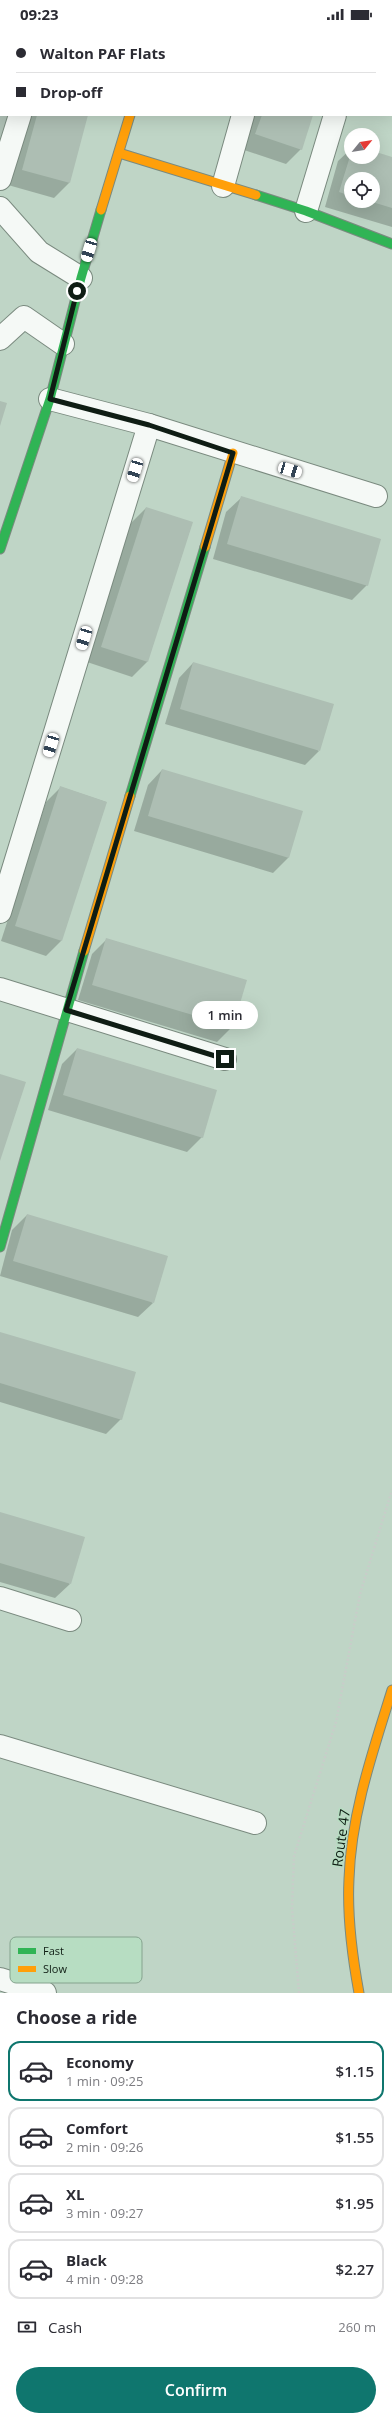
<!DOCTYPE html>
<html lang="en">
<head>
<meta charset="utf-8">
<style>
  :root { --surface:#fff; --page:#f7f7f7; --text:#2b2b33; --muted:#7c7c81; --line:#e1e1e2; --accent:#0f766e }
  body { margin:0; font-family:"Open Sans",sans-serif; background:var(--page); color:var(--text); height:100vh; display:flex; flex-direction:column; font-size:15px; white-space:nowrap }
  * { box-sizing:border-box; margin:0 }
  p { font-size:13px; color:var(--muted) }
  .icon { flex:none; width:22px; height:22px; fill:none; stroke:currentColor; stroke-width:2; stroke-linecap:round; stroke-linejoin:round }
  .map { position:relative; height:1965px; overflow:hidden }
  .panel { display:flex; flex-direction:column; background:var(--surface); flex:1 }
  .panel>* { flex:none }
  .banner { position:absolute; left:0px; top:0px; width:392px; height:88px; box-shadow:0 4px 16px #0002; display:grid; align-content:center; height:88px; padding:0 16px; background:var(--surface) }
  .needle { width:26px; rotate:60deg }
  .buttons { position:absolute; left:344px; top:100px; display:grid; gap:8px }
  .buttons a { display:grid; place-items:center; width:36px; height:36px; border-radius:50%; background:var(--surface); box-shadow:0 4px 16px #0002; font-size:20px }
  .end { position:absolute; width:18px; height:18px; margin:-9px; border:5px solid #0f1d14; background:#fff; box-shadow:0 0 0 2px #fff }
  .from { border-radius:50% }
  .bubble { position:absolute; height:28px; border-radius:14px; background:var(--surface); box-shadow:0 4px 16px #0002; font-size:13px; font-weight:600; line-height:28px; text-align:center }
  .car { position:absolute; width:12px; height:24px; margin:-12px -6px; border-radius:5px; box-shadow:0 0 3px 1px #0007; background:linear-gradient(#fff 24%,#345 0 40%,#fff 0 76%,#345 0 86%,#fff 0) }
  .banner b { display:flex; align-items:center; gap:14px; height:38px; font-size:15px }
  .banner b+b { border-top:1px solid var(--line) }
  .banner i { width:10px; height:10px; background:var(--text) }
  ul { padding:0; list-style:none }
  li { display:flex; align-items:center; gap:12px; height:60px; margin:0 8px 6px; padding:0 8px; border:2px solid var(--line); border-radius:12px }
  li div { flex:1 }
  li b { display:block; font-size:15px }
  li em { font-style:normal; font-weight:600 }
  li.active { border-color:var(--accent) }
  li>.icon { width:36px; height:36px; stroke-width:1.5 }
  h2 { padding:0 16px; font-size:18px; line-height:48px }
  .pay { display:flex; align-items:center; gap:10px; height:44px; padding:0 16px; font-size:15px }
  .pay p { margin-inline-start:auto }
  .button { display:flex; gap:8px; margin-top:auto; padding:8px 16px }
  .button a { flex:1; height:46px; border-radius:24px; background:var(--accent); color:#fff; font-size:16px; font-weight:600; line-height:46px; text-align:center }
  .status { display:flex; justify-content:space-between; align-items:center; height:28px; padding:0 20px; background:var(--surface); direction:ltr }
  .status svg { height:11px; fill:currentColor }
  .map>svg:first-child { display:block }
  .shadow { fill:#0003; fill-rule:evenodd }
  .building { fill:#adbeb3 }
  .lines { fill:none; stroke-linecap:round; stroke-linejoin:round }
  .street-casing { stroke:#7a8a7f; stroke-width:24 }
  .fast-casing { stroke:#7a8a7f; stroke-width:11 }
  .slow-casing { stroke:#7a8a7f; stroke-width:11 }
  .path { stroke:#c8cdc9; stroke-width:2.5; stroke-dasharray:2 2; stroke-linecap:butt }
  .street { stroke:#f5f9f6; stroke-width:22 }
  .fast { stroke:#30b455; stroke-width:9 }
  .slow { stroke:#ff9f0a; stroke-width:9 }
  .route { stroke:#0f1d14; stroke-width:5 }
  .labels { text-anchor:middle; stroke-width:3; stroke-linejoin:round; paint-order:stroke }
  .street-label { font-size:14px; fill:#0f1d14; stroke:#b7ddc2 }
  .key { fill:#b7ddc2; stroke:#85a38e; stroke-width:1 }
  .key-label { font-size:11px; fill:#0f1d14 }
</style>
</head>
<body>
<div class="status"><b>09:23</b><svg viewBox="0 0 49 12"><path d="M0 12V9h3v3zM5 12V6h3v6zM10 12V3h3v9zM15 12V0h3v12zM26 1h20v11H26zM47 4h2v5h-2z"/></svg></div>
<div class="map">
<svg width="392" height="1965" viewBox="0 0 392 1965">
  <rect width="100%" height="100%" fill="#bfd5c6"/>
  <g class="shadow">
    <path d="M280,0H340L280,1Z"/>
    <path d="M371,0H392V17L391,1Z"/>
    <path d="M0,76L1,87L17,95L0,111Z"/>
    <path d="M27,87H87L69,155L54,170L8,157Z"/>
    <path d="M252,87H312L301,121L286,136L241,121Z"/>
    <path d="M351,121V129H373V125L392,130V199L325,179L338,133ZM351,151H373V173H351Z"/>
    <path d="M241,470L367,557L352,572L213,531L226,484Z"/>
    <path d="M146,480L192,495L147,634L132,649L87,634L131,495Z"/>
    <path d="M193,635L319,723L305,737L165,696L179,650Z"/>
    <path d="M162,742L301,784L288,830L273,845L134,803L148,757Z"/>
    <path d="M61,759L106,774L61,913L46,928L1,913L46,774Z"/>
    <path d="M107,911L246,953L232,999L217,1014L78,972L92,926Z"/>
    <path d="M77,1021L202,1109L187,1124L48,1082L62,1036Z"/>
    <path d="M27,1187L153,1275L138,1289L0,1248L12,1202Z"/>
    <path d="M0,1305L121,1391L106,1406L0,1374Z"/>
    <path d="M0,1485L70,1556L55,1570L0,1554Z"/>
  </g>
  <g class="building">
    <path d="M0,87H11L18,95L0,111Z"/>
    <path d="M37,87H88L70,155L22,142Z"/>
    <path d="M262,87H313L302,122L255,106Z"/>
    <path d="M373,123L392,129V180L369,173H373V151H351V168L339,164L351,125V129H373Z"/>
    <path d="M0,373L7,375L0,398Z"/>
    <path d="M241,468L381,511L368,558L227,516Z"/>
    <path d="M146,479L193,494L148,634L101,619Z"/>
    <path d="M193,634L334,676L320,723L180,681Z"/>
    <path d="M162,741L303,783L289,830L148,788Z"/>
    <path d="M60,758L107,774L62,913L15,898Z"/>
    <path d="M106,910L247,952L233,999L92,957Z"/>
    <path d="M77,1020L217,1062L203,1110L63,1067Z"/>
    <path d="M0,1046L26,1054L0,1133Z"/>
    <path d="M27,1186L168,1228L154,1275L13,1233Z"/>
    <path d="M0,1304L136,1344L122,1392L0,1355Z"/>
    <path d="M0,1484L85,1509L71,1556L0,1535Z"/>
  </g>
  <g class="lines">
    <defs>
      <g id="street">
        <path d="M48,1V0"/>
        <path d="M154,1V0"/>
        <path d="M268,1V0"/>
        <path d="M362,1V0"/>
        <path d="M0,43L1,44"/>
        <path d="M391,64H392"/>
        <path d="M0,151L20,87"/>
        <path d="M223,158L243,87"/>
        <path d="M0,180L39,224L81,250"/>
        <path d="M306,183L335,87"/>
        <path d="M0,311L24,289L63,316"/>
        <path d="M50,371L149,397L376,468"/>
        <path d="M0,884L149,397"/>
        <path d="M0,961L225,1031"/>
        <path d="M0,1570L70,1592"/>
        <path d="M0,1718L255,1795"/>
        <path d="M0,1951L45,1965"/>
      </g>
      <g id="fast">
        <path d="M256,167L306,183L392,216"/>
        <path d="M0,521L50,371L81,250L101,182"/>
        <path d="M130,768L205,519"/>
        <path d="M0,1219L84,923"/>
      </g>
      <g id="slow">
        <path d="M119,125L256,167"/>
        <path d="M101,182L130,87"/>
        <path d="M205,519L233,425"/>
        <path d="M84,923L130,768"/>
        <path d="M359,1965C352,1927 347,1889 349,1851C351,1786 373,1723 392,1662"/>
      </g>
    </defs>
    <use href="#street" class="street-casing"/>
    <use href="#fast" class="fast-casing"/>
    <use href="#slow" class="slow-casing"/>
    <path class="path" d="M299,1965L292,1880L294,1828L336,1694L360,1566L392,1462"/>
    <use href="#street" class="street"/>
    <use href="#fast" class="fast"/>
    <use href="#slow" class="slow"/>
  </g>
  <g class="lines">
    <path class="route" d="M77,263L50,371L149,397L233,425L66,982L225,1031"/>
  </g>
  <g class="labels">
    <g class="street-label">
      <text transform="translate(341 1810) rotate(-82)" y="5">Route 47</text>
    </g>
  </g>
  <rect x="10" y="1909" width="132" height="46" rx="6" class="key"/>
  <rect x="18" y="1920" width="18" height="6" fill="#30b455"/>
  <rect x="18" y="1938" width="18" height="6" fill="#ff9f0a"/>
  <g class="key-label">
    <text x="43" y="1927">Fast</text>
    <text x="43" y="1945">Slow</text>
  </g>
</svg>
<div class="buttons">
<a><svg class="needle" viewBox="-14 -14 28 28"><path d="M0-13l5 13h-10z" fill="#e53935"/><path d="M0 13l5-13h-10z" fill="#7c7c81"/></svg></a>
<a><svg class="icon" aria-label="locate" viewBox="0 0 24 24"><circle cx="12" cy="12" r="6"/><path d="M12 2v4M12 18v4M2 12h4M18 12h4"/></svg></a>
</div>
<i class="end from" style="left:77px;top:263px"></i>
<i class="end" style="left:225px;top:1031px"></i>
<div class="bubble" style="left:192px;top:973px;width:66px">1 min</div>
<i class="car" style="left:89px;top:222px;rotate:197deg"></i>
<i class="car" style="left:135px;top:442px;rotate:197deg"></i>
<i class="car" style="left:290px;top:442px;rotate:107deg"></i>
<i class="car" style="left:84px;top:610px;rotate:197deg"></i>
<i class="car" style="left:51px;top:717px;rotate:197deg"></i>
<div class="banner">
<b><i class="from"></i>Walton PAF Flats</b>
<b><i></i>Drop-off</b>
</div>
</div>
<section class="panel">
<h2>Choose a ride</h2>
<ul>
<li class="active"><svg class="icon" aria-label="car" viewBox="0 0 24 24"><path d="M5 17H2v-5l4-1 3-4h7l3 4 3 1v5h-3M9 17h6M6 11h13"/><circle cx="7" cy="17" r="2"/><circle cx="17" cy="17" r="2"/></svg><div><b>Economy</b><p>1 min · 09:25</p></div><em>$1.15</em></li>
<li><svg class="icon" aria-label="car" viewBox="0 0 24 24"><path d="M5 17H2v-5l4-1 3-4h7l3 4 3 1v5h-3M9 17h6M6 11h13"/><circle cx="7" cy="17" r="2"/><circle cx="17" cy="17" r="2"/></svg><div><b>Comfort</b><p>2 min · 09:26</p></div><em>$1.55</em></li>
<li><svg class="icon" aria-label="car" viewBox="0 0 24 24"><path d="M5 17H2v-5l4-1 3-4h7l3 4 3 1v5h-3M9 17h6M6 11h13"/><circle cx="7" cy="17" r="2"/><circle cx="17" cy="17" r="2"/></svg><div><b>XL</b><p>3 min · 09:27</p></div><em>$1.95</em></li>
<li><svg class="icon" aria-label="car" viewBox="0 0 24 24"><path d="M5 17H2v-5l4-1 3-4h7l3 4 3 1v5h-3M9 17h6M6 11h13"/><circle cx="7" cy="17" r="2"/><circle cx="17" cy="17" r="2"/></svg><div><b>Black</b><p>4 min · 09:28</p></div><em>$2.27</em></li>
</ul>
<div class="pay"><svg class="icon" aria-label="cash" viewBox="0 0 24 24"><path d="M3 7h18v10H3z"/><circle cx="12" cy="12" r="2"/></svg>Cash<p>260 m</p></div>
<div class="button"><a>Confirm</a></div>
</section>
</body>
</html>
